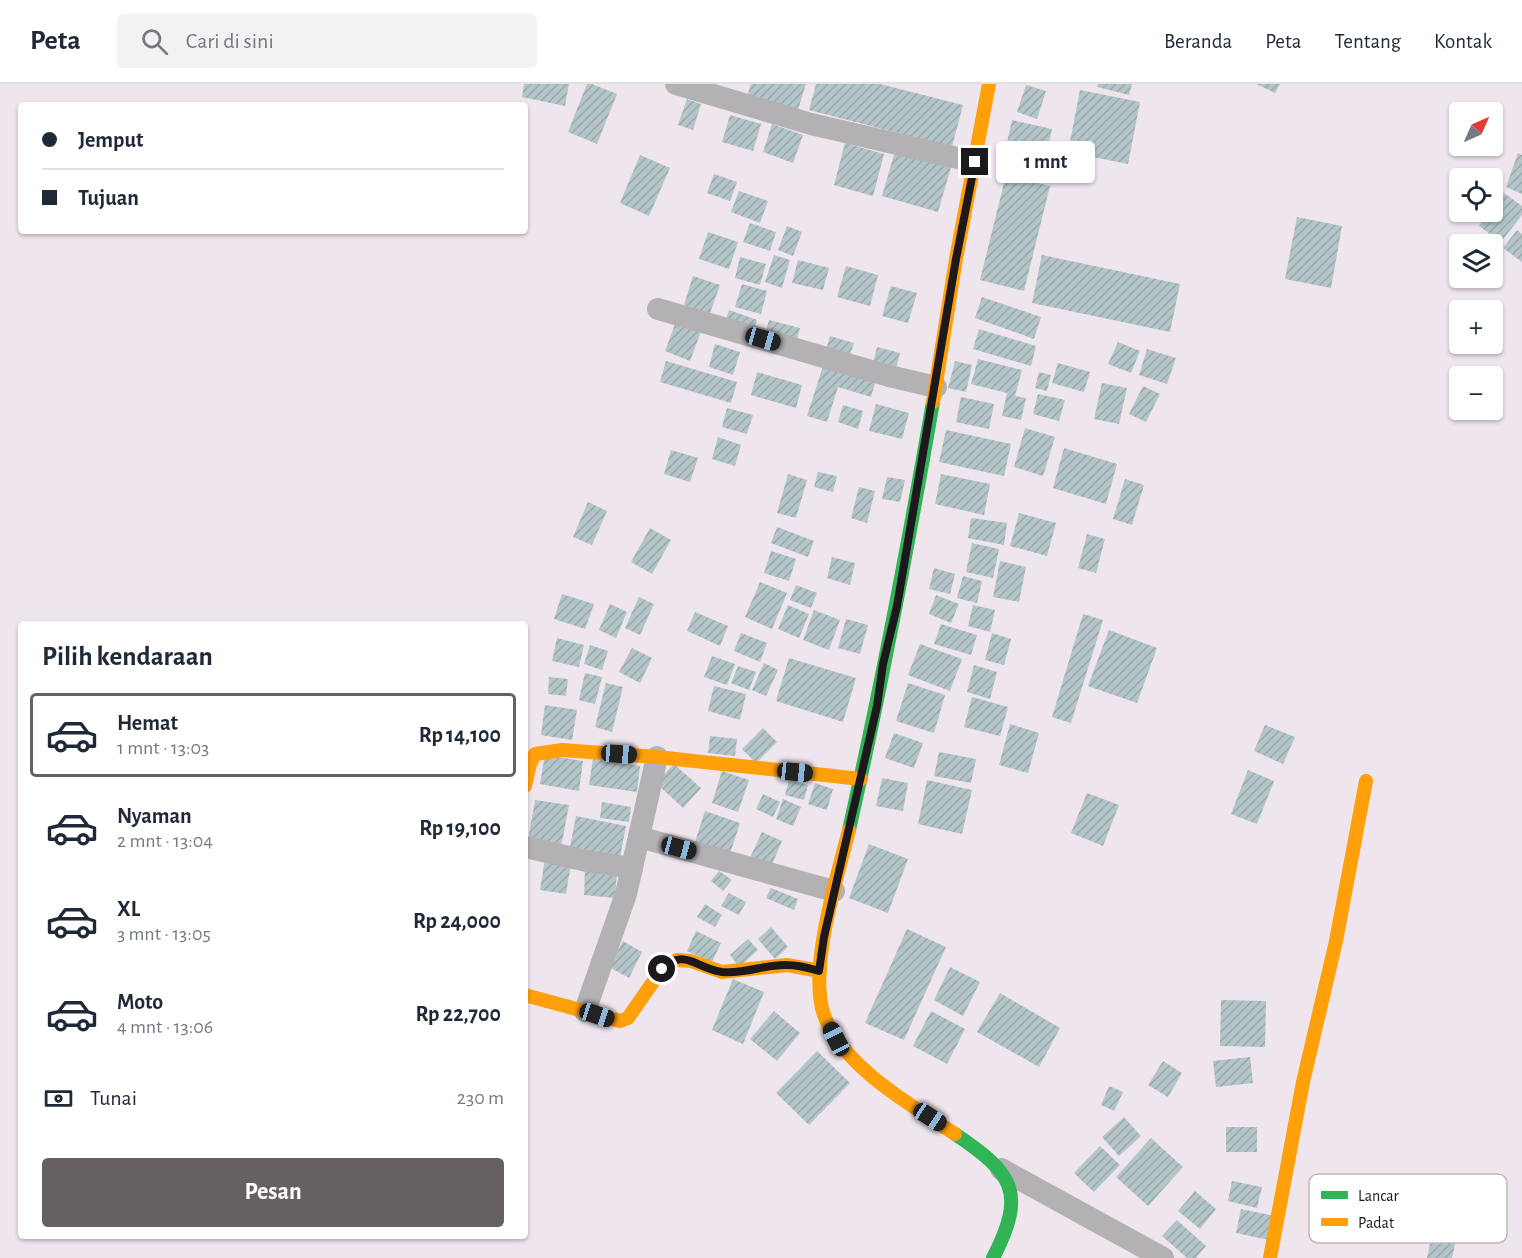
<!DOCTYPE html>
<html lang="id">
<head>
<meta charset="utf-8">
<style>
  :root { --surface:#fff; --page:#f2f2f3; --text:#1f2937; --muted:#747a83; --line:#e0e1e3; --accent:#666065 }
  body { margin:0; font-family:"Alegreya Sans",sans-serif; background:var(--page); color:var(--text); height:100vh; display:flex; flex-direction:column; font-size:22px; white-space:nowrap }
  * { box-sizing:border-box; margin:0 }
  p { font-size:20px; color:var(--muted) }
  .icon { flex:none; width:33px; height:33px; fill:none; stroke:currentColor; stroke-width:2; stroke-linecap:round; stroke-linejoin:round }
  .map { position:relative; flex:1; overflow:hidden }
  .panel { position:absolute; left:18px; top:537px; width:510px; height:618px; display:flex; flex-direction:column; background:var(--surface); border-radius:6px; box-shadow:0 2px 4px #0004 }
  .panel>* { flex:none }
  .banner { position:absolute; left:18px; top:18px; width:510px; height:132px; border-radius:6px; box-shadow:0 2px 4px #0004; display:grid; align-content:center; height:132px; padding:0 24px; background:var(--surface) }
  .needle { width:39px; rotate:45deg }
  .fabs { position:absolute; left:1449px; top:18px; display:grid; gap:12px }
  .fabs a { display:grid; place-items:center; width:54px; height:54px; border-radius:6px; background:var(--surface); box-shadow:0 2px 4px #0004; font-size:30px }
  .end { position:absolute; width:27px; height:27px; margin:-14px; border:8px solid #1d181c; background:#fff; box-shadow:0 0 0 3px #fff }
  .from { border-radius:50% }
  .bubble { position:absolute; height:42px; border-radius:6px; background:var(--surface); box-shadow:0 2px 4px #0004; font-size:20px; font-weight:600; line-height:42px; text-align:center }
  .car { position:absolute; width:18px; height:36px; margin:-18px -9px; border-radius:8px; box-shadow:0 0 4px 2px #0007; background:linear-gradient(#222 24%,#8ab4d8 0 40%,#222 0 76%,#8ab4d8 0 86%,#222 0) }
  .banner b { display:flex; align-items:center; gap:21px; height:57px; font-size:22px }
  .banner b+b { border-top:2px solid var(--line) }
  .banner i { width:15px; height:15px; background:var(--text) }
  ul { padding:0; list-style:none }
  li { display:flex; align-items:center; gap:18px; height:84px; margin:0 12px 9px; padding:0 12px; border:3px solid transparent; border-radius:6px }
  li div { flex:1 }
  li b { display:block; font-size:22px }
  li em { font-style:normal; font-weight:600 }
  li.selected { border-color:var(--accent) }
  li>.icon { width:54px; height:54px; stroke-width:1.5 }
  h2 { padding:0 24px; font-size:27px; line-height:72px }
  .pay { display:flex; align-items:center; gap:15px; height:66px; padding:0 24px; font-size:22px }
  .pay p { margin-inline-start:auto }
  .button { display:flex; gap:12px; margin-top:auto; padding:12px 24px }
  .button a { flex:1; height:69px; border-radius:6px; background:var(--accent); color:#fff; font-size:24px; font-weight:600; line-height:69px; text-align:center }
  header { display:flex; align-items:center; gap:36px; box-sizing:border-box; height:84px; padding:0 30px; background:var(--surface); border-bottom:2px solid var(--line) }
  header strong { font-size:28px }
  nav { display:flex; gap:33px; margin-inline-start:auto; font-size:21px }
  .search { width:420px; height:54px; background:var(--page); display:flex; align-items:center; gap:15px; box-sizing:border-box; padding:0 21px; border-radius:6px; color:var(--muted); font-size:22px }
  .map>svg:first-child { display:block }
  .building { fill:url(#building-hatch) }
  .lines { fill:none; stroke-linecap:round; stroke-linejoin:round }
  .street { stroke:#b4b1b4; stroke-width:22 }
  .fast { stroke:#30b455; stroke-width:14 }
  .slow { stroke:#ff9f0a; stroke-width:14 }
  .route { stroke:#1d181c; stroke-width:8 }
  .key { fill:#fff; stroke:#bbbabb; stroke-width:1.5 }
  .key-label { font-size:16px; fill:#1d181c }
</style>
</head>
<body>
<header>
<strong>Peta</strong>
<div class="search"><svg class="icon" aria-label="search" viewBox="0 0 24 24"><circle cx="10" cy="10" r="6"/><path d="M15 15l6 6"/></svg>Cari di sini</div>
<nav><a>Beranda</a><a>Peta</a><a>Tentang</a><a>Kontak</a></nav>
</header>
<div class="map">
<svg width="1522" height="1174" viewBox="0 0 1522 1174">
  <defs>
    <pattern id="building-hatch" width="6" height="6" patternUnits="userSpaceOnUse" patternTransform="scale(1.5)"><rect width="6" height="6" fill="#b3c5c8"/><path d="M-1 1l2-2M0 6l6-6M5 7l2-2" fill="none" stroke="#9aa8ab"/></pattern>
  </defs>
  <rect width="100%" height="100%" fill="#eee6ec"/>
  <g class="building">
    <path d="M524,0H569L565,22L522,13Z"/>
    <path d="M587,0H592L617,10L597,60L568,48Z"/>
    <path d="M751,0H806L797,29L747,13Z"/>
    <path d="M816,0H880L963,21L952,63L809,26Z"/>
    <path d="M1098,0H1132L1129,11L1097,3Z"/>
    <path d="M1256,0H1280L1275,9Z"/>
    <path d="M1026,1L1046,7L1037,35L1017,28Z"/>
    <path d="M1080,6L1140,18L1128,80L1068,68Z"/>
    <path d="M687,15L701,20L693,46L678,41Z"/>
    <path d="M730,31L761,40L753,67L722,58Z"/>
    <path d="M1012,36L1052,45L1045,76L1005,67Z"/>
    <path d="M772,40L803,51L793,79L763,68Z"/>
    <path d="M845,59L884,70L873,112L834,101Z"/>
    <path d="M895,67L951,83L938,128L882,112Z"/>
    <path d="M1518,69L1522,71V110L1506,103Z"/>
    <path d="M640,71L670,84L649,132L620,119Z"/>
    <path d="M714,90L737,98L730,117L707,109Z"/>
    <path d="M1006,91L1050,102L1024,207L980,196Z"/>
    <path d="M739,107L768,117L760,139L731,128Z"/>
    <path d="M1504,109L1522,122V131L1501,158L1479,142L1490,128H1492V125Z"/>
    <path d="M1297,133L1342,142L1331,204L1285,195Z"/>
    <path d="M750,139L776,148L770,167L743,158Z"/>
    <path d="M787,142L802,148L793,172L778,166Z"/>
    <path d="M1517,146L1522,150V178L1503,164Z"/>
    <path d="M708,148L738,158L729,185L699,175Z"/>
    <path d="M774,171L790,176L782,204L765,198Z"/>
    <path d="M1042,171L1180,200L1170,248L1032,219Z"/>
    <path d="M740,173L766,180L760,201L735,194Z"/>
    <path d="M798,176L829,184L823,206L792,199Z"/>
    <path d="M846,182L878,191L870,222L837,213Z"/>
    <path d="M693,192L720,201L710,229L684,221Z"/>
    <path d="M742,200L767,207L761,230L735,223Z"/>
    <path d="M891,202L917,209L908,239L882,232Z"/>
    <path d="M982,213L1041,233L1034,255L975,234Z"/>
    <path d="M729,226L757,236L753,248L725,238Z"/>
    <path d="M677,235L702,245L690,277L665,267Z"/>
    <path d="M769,236L800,244L796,260L765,251Z"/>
    <path d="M979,245L1036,262L1031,282L973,265Z"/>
    <path d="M830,252L854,259L849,273L826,266Z"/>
    <path d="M1118,258L1140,267L1131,289L1108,280Z"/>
    <path d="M715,260L740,268L733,291L709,283Z"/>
    <path d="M877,263L900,269L896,284L873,279Z"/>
    <path d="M1147,265L1176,274L1167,300L1139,291Z"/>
    <path d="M978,275L1022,286L1015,312L1026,314L1021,336L1002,332L1007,309L971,300Z"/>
    <path d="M666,277L737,298L731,319L660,298Z"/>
    <path d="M955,277L972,281L966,308L948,304Z"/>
    <path d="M824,279L876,296L871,313L838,303L827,338L807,332Z"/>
    <path d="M1058,279L1090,288L1084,308L1052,299Z"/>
    <path d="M757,288L802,301L796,324L751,311Z"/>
    <path d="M1039,288L1051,291L1047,307L1035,304Z"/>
    <path d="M1102,299L1127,304L1119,340L1094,335Z"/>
    <path d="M1143,302L1160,310L1146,338L1129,330Z"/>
    <path d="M1038,310L1065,316L1059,337L1033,330Z"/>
    <path d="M961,313L994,320L989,345L956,338Z"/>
    <path d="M876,320L909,329L902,355L869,347Z"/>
    <path d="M843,321L863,327L858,345L838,338Z"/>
    <path d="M727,324L753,331L747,350L722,343Z"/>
    <path d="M1025,344L1055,353L1043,392L1014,383Z"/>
    <path d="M946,346L1011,360L1004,392L939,378Z"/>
    <path d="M718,353L741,361L735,382L712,375Z"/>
    <path d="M1064,364L1117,380L1106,420L1053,404Z"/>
    <path d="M671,366L698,374L690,398L664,390Z"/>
    <path d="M818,388L837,392L833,408L814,403Z"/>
    <path d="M788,390L807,396L796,434L777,429Z"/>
    <path d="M941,390L990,400L984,431L935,420Z"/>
    <path d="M887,393L905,396L900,418L882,415Z"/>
    <path d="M1125,395L1144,401L1132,441L1113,435Z"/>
    <path d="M859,403L875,407L867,439L851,434Z"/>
    <path d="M588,418L607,427L592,461L573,453Z"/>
    <path d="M1019,429L1056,439L1047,472L1010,462Z"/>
    <path d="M971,434L1007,439L1004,461L968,454Z"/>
    <path d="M777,443L814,457L808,473L771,459Z"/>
    <path d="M650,444L671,456L652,490L631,478Z"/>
    <path d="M1087,450L1105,455L1096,489L1078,484Z"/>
    <path d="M972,459L999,465L993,494L966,488Z"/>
    <path d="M771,467L796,475L789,497L764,489Z"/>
    <path d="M832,473L855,479L850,501L827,494Z"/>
    <path d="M1000,477L1026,483L1019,518L993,513Z"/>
    <path d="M934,484L955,490L950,510L929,505Z"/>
    <path d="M963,492L982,497L977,519L957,514Z"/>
    <path d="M760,498L787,509L772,545L745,533Z"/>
    <path d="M796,501L817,509L811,524L790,516Z"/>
    <path d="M562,510L594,520L585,545L554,535Z"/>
    <path d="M936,511L959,520L951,539L929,530Z"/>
    <path d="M639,513L654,520L640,551L625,544Z"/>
    <path d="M610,520L627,528L616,554L599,546Z"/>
    <path d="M788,521L809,530L799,554L778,545Z"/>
    <path d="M973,521L995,526L990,548L968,542Z"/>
    <path d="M814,526L840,536L829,566L803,556Z"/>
    <path d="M695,528L728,542L720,562L687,547Z"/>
    <path d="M1083,530L1103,536L1071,639L1052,633Z"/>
    <path d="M846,535L868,541L860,570L838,564Z"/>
    <path d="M941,540L977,551L971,571L934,560Z"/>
    <path d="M1109,546L1157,564L1137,619L1088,602Z"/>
    <path d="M741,549L767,559L760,578L734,567Z"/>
    <path d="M992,549L1011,555L1004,581L985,576Z"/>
    <path d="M557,554L584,561L579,583L552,577Z"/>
    <path d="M920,560L962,575L950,607L908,591Z"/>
    <path d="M590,561L608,567L602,586L584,580Z"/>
    <path d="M632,564L652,574L640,599L619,588Z"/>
    <path d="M712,572L735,580L727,601L704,593Z"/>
    <path d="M789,574L856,594L843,638L776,617Z"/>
    <path d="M764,579L778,586L766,612L752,606Z"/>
    <path d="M974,581L997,588L990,615L967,608Z"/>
    <path d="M738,582L756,588L749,606L731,599Z"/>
    <path d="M585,589L602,593L595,620L579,616Z"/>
    <path d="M549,593L568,595L566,612L548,610Z"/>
    <path d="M606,599L623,603L612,648L595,643Z"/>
    <path d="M908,599L945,611L934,649L896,637Z"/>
    <path d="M714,602L746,610L740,636L708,627Z"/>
    <path d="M972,613L1008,623L1000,652L964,643Z"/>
    <path d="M545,621L577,626L572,656L541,651Z"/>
    <path d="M1010,640L1039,649L1028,689L999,681Z"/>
    <path d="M1265,641L1295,653L1283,680L1254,667Z"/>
    <path d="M763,644L777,658L756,679L742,665Z"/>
    <path d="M894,649L923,659L914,684L885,674Z"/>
    <path d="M710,652L737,655L735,672L708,669Z"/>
    <path d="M939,668L976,675L971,699L934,692Z"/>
    <path d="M545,671L583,677L579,707L540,700Z"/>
    <path d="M593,675L640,682L637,708L589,701Z"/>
    <path d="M674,680L701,704L683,724L656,699Z"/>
    <path d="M1248,686L1274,697L1257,740L1231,730Z"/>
    <path d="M722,687L749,696L738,728L712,719Z"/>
    <path d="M882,694L908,699L903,727L876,722Z"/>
    <path d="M789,696L808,701L804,716L785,711Z"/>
    <path d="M927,696L972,706L962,750L918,740Z"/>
    <path d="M815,699L833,705L827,726L808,720Z"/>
    <path d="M1087,709L1119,721L1103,762L1071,749Z"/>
    <path d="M763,710L780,718L773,733L756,725Z"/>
    <path d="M783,715L801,723L793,742L776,735Z"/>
    <path d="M535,716L569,721L561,763L528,757Z"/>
    <path d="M602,718L631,723L629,738L600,734Z"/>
    <path d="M705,727L740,739L730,770L695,758Z"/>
    <path d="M576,732L626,742L620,773L570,763Z"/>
    <path d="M762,748L782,757L771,783L750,774Z"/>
    <path d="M869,760L908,775L888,829L849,814Z"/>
    <path d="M545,775L571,780L566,810L540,806Z"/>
    <path d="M585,784L617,787L615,814L584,811Z"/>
    <path d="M719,787L732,796L723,807L711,797Z"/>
    <path d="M771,804L798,815L794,826L766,814Z"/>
    <path d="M729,809L746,818L739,831L721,822Z"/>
    <path d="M705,820L722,831L715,843L697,833Z"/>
    <path d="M771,843L788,863L775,875L758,855Z"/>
    <path d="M907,845L946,863L904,956L865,939Z"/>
    <path d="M696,847L721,859L712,878L687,867Z"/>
    <path d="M748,855L758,866L739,883L730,871Z"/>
    <path d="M623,857L642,868L629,894L609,883Z"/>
    <path d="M950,883L980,898L963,932L934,916Z"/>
    <path d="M733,895L764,908L743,960L712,946Z"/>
    <path d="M1000,909L1060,944L1039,983L977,948Z"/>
    <path d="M1221,916L1266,917L1265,963L1220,962Z"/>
    <path d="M774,927L800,949L777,977L750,955Z"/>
    <path d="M931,927L965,945L947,980L913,962Z"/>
    <path d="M817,967L850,999L809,1041L776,1009Z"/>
    <path d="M1250,973L1253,999L1216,1003L1213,977Z"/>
    <path d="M1163,977L1182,989L1168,1013L1148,1001Z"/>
    <path d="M1109,1002L1123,1008L1114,1027L1101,1021Z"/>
    <path d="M1124,1033L1141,1052L1119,1072L1102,1053Z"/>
    <rect x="1226" y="1043" width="31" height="25"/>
    <path d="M1151,1054L1183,1083L1148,1122L1116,1093Z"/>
    <path d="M1100,1062L1120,1081L1094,1108L1074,1089Z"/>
    <path d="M1232,1097L1262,1103L1257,1124L1228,1117Z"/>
    <path d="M1195,1107L1216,1125L1200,1145L1178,1127Z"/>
    <path d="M1241,1125L1274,1132L1269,1156L1236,1149Z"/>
    <path d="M1436,1131L1460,1136L1452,1174H1427Z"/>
    <path d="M1177,1136L1206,1162L1196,1174H1187L1162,1152Z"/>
  </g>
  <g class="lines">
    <g class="street">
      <path d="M676,0L811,40L975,78"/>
      <path d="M658,225L889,292L936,303"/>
      <path d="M639,753L834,807"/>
      <path d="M525,763L587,777L632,784"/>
      <path d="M585,927L626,810L657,673"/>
      <path d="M1001,1085L1163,1174"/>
    </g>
    <g class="fast">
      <path d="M849,746C881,604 908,462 933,318"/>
      <path d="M955,1050C1013,1089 1027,1108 993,1174"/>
    </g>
    <g class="slow">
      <path d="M933,318L956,175L989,0"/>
      <path d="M525,702L530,680L535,670L562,666L657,673L861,695"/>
      <path d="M849,746C837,794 808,885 824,931C843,983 911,1021 955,1050"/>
      <path d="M525,911L620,937L628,934L662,885L677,876L691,877L722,888L787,881L820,887"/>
      <path d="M1270,1174L1303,998L1336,857L1366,697"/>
    </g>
  </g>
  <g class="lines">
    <path class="route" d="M662,885C684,863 697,885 722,888C747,890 765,880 787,881C798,881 809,884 819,887L824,853L877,622L883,580L897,522L956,175L975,78"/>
  </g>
  <rect x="1309" y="1090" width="198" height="69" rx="9" class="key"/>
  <rect x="1321" y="1107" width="27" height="8" fill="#30b455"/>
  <rect x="1321" y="1134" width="27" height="8" fill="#ff9f0a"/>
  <g class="key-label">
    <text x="1358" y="1117">Lancar</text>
    <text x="1358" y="1144">Padat</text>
  </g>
</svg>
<div class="fabs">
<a><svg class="needle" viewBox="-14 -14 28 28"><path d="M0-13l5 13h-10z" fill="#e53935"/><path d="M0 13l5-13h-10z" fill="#747a83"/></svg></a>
<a><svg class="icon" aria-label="locate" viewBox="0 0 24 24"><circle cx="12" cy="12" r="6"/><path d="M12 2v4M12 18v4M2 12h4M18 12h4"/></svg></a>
<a><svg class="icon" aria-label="layers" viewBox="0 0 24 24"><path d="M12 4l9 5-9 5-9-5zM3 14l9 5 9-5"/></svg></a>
<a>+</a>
<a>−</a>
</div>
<i class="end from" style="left:662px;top:885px"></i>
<i class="end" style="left:975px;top:78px"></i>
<div class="bubble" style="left:996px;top:57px;width:99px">1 mnt</div>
<i class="car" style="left:763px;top:255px;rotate:106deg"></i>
<i class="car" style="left:619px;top:670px;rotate:94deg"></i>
<i class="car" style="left:795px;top:688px;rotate:96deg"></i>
<i class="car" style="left:679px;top:764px;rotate:105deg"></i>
<i class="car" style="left:597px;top:931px;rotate:108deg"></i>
<i class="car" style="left:836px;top:955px;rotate:333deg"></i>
<i class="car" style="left:930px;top:1033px;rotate:123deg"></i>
<div class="banner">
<b><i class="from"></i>Jemput</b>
<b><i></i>Tujuan</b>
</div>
<section class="panel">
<h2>Pilih kendaraan</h2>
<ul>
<li class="selected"><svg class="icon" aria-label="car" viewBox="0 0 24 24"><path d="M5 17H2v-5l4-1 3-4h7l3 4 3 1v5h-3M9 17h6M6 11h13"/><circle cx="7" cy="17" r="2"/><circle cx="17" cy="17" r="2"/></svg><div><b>Hemat</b><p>1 mnt · 13:03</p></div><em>Rp 14,100</em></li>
<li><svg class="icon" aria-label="car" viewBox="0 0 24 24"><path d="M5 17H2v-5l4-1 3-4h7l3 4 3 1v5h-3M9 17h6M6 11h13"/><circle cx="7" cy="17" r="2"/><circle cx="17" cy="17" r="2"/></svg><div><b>Nyaman</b><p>2 mnt · 13:04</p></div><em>Rp 19,100</em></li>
<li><svg class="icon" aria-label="car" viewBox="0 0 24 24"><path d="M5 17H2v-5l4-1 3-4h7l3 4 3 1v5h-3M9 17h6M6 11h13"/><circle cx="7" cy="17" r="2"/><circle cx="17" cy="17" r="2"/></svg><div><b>XL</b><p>3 mnt · 13:05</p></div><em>Rp 24,000</em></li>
<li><svg class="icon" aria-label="car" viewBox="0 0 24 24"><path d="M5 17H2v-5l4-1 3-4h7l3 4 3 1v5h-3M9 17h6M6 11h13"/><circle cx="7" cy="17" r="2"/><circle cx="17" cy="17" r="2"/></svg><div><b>Moto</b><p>4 mnt · 13:06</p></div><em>Rp 22,700</em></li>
</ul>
<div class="pay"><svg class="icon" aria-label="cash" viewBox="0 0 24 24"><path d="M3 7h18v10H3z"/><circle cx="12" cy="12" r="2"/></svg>Tunai<p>230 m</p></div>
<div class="button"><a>Pesan</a></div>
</section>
</div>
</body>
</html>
